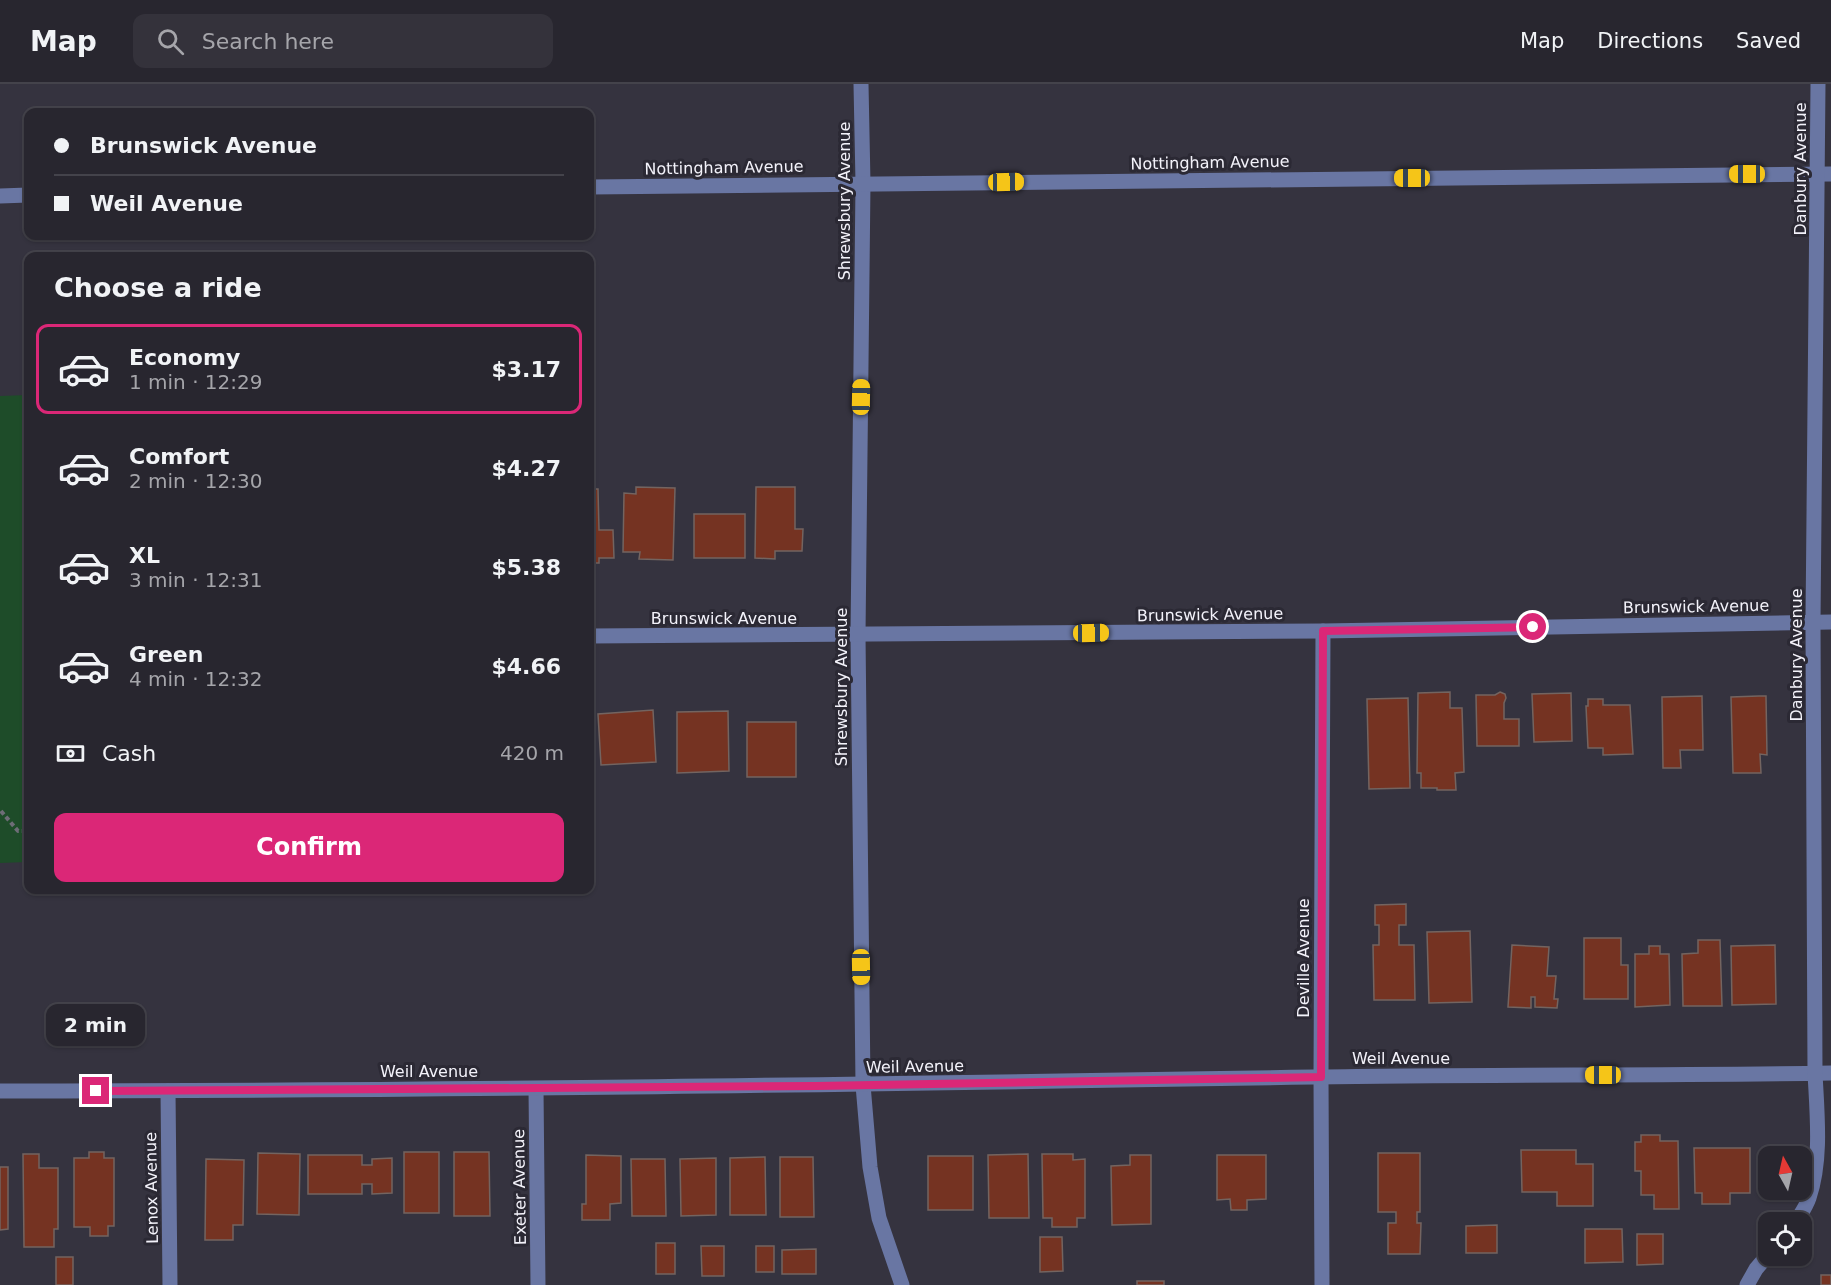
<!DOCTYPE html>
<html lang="en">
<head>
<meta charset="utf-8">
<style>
  :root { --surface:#28262f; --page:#34323b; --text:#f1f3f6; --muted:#a5a5aa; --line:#44434b; --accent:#db2777 }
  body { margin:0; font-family:"DejaVu Sans",sans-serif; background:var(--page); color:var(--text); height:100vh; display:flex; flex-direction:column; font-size:22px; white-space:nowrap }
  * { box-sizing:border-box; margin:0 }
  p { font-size:20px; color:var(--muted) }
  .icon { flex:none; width:33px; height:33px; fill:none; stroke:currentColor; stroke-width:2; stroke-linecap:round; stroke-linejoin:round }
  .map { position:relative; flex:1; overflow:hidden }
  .side { position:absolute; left:24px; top:168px; width:570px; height:642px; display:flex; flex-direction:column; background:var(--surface); border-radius:12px; box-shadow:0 2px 4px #0004,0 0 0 2px var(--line) }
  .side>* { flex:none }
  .banner { position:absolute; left:24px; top:24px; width:570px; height:132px; border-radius:12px; box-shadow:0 2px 4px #0004,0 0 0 2px var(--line); display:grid; align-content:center; height:132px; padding:0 30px; background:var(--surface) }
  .needle { width:39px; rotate:352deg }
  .controls { position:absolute; left:1758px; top:1062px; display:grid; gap:12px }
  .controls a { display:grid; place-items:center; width:54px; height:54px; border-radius:12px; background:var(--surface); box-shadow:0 2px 4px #0004,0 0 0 2px var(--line); font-size:30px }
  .end { position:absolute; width:27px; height:27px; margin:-14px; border:8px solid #db2777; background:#fff; box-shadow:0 0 0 3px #fff }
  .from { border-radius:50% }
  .bubble { position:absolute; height:42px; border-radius:12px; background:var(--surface); box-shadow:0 2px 4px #0004,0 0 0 2px var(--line); font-size:20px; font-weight:800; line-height:42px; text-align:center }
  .car { position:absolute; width:18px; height:36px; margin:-18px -9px; border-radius:8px; box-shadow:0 0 4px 2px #0007; background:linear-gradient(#f5c518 24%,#345 0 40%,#f5c518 0 76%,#345 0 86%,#f5c518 0) }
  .banner b { display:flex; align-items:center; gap:21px; height:57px; font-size:22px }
  .banner b+b { border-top:2px solid var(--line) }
  .banner i { width:15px; height:15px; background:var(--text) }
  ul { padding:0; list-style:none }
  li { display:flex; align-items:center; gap:18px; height:90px; margin:0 12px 9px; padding:0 18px; border:3px solid transparent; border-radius:12px }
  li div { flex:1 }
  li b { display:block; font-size:22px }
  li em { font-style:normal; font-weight:800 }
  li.current { border-color:var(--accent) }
  li>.icon { width:54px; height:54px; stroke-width:1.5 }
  h2 { padding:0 30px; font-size:27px; line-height:72px }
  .pay { display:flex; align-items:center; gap:15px; height:66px; padding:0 30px; font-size:22px }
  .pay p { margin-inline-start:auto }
  .cta { display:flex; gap:12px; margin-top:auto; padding:12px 30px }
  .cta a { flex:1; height:69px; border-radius:12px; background:var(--accent); color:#fff; font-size:24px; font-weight:800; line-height:69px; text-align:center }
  header { display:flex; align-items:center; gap:36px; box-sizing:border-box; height:84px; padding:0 30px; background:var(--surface); border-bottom:2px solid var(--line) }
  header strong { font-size:28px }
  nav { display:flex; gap:33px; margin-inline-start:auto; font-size:21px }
  .search { width:420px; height:54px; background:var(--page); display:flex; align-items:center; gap:15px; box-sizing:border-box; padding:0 21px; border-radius:12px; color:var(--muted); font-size:22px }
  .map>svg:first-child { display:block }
  .green { fill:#1e4c29 }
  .building { fill:#753322; stroke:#736460; stroke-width:1.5 }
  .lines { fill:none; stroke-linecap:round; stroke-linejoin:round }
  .path { stroke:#6e6d77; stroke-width:4; stroke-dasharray:4.5 3; stroke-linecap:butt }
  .minor { stroke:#6976a3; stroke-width:15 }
  .route { stroke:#db2777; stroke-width:8 }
  .labels { text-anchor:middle; stroke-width:6; stroke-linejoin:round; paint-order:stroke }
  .street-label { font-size:16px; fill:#f3f2fa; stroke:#2b2934 }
</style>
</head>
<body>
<header>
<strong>Map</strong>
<div class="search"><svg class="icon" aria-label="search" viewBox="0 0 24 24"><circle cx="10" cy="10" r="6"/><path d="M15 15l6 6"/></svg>Search here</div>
<nav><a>Map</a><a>Directions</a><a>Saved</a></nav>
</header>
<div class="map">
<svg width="1831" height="1201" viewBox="0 0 1831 1201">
  <rect width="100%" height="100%" fill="#35333f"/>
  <path class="green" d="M28,311V778L0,779V312Z"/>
  <g class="building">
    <path d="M636,403L675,404L673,476L639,475L640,468H623L624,409L636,410Z"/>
    <path d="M756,403H795V445H803L802,467H775V475L755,474Z"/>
    <path d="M590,405H598L599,446H613L614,474H599V479H590Z"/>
    <rect x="694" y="430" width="51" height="44"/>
    <path d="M1450,608V624H1462L1464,688L1455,689L1456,706H1437V704H1421V689H1417L1418,609Z"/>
    <path d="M1500,608L1505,610L1506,614L1504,619V635H1519V662H1477L1476,611H1495Z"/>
    <path d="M1571,609L1572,657L1534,658L1532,610Z"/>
    <path d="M1702,612L1703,666H1680L1681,684H1663L1662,613Z"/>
    <path d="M1759,612H1766L1767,671L1760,670L1761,689H1733L1731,613Z"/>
    <path d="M1408,614L1410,704L1369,705L1367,615Z"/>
    <path d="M1588,615H1603V621H1630L1633,670L1603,671V664H1588L1586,622H1588Z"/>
    <path d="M653,626L656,678L601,681L598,630Z"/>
    <path d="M728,627L729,687L677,689V628Z"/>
    <rect x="747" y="638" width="49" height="55"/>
    <path d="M1406,820V841H1399V861H1414L1415,916H1374L1373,861H1379V841H1375V821Z"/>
    <path d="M1470,847L1472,918L1429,919L1427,848Z"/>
    <path d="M1584,854H1621V881H1628V915H1584Z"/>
    <path d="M1698,856H1720L1722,922H1683L1682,870L1698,869Z"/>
    <path d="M1512,861L1549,863L1547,892H1556L1554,915H1558L1557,924L1535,923V913H1531V924L1508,923Z"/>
    <path d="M1775,861L1776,920L1732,921L1731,862Z"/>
    <path d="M1649,862H1660V870H1669L1670,921L1635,923V870H1649Z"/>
    <path d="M1641,1051H1660V1057H1678L1679,1125H1654V1111H1641V1087H1635V1058H1641Z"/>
    <path d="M1694,1064H1750V1109H1730V1120H1702V1109H1695Z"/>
    <path d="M1521,1066H1576V1080H1593V1122H1557V1108H1522Z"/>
    <path d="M89,1068H104V1074H114V1142H108V1152H90V1143H74V1074H89Z"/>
    <rect x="404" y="1068" width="35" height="61"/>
    <path d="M454,1068H489L490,1132H454Z"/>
    <path d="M258,1069L300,1070L299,1131L257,1130Z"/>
    <path d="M1378,1069H1420V1128H1417V1139H1421L1420,1170H1388V1139H1396V1128H1378Z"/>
    <path d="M23,1070H39V1084H58V1145H54V1163H24Z"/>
    <path d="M1028,1070L1029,1134H989L988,1071Z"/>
    <path d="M1042,1070H1073V1076L1085,1075V1134H1077V1143H1052V1134H1043Z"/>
    <path d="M308,1071H362V1081H372V1075L392,1074V1109L372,1110V1100H362V1110H308Z"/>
    <path d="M586,1071L621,1072V1119L610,1120V1136H582V1120H586Z"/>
    <path d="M1130,1071H1151V1140L1112,1141L1111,1082L1130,1081Z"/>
    <path d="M1217,1071H1266V1115L1247,1116V1126H1231L1230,1115L1217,1116Z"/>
    <rect x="928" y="1072" width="45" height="54"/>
    <path d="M765,1073L766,1131H730V1074Z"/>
    <path d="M780,1073H813L814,1133H780Z"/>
    <path d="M716,1074V1131L681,1132L680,1075Z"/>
    <path d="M206,1075L244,1076L243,1141H233V1156H205Z"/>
    <path d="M631,1075H665L666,1132H632Z"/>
    <path d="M0,1083H8V1145L0,1146Z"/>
    <path d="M1497,1141V1169H1466V1142Z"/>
    <path d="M1585,1145H1622L1623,1178L1585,1179Z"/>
    <path d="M1637,1150H1663V1180L1637,1181Z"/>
    <path d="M1040,1153H1062L1063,1187L1040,1188Z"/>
    <rect x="656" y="1159" width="19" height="31"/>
    <path d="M701,1162H724V1192H702Z"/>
    <rect x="756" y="1162" width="18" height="26"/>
    <path d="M816,1165V1190H782V1166Z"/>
    <rect x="56" y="1173" width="17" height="28"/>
    <rect x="1821" y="1191" width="10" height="10"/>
    <rect x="1137" y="1197" width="27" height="4"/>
  </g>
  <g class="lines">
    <path class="path" d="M1,727L18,747H28"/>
    <g class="minor">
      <path d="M861,0L863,99L858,551L863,1001L870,1083L879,1134L902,1201"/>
      <path d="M590,103L1831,90"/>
      <path d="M0,112L28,111"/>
      <path d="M590,552L1323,547L1831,538"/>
      <path d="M536,1005L538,1201"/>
      <path d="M0,1007C439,1007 877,1000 1316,993C1487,990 1659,992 1831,989"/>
      <path d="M168,1007L170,1201"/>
      <path d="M1796,1138C1800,1131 1806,1123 1809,1114C1822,1075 1817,1030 1815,989L1813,538L1818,0"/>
      <path d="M1322,1201L1321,993L1323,547"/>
      <path d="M1747,1201L1756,1185L1768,1171"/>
    </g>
  </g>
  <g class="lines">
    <path class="route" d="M96,1007L816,1002L1321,993L1323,547L1533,543"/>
  </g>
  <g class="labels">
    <g class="street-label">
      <text transform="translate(1210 78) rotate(-1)" y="6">Nottingham Avenue</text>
      <text transform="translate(724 83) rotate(-1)" y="6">Nottingham Avenue</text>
      <text transform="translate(1800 85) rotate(-90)" y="6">Danbury Avenue</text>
      <text transform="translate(844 117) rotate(-90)" y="6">Shrewsbury Avenue</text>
      <text transform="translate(1696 522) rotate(-1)" y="6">Brunswick Avenue</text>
      <text transform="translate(1210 530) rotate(-1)" y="6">Brunswick Avenue</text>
      <text x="724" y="540">Brunswick Avenue</text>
      <text transform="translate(1796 571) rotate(-90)" y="6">Danbury Avenue</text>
      <text transform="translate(841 603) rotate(-90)" y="6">Shrewsbury Avenue</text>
      <text transform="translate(1303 874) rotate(-90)" y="6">Deville Avenue</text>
      <text x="1401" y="980">Weil Avenue</text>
      <text transform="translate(915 982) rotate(-1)" y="6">Weil Avenue</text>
      <text x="429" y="993">Weil Avenue</text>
      <text transform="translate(519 1103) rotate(-91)" y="6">Exeter Avenue</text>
      <text transform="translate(151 1104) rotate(-91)" y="6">Lenox Avenue</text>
    </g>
  </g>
</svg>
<div class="controls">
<a><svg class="needle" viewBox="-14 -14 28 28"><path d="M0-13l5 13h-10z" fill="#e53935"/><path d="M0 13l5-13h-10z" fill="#a5a5aa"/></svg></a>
<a><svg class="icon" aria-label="locate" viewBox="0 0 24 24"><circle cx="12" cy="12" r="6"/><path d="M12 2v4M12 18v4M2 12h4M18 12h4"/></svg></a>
</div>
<i class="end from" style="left:1533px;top:543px"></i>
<i class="end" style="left:96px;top:1007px"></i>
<div class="bubble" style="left:46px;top:920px;width:99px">2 min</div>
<i class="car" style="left:1747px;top:90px;rotate:270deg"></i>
<i class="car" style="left:1412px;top:94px;rotate:270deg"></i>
<i class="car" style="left:1006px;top:98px;rotate:89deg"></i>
<i class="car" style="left:861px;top:313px;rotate:1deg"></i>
<i class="car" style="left:1091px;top:549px;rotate:89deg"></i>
<i class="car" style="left:861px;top:883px;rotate:179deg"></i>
<i class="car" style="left:1603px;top:991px;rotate:270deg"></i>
<div class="banner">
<b><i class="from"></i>Brunswick Avenue</b>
<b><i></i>Weil Avenue</b>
</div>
<section class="side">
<h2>Choose a ride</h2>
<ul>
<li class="current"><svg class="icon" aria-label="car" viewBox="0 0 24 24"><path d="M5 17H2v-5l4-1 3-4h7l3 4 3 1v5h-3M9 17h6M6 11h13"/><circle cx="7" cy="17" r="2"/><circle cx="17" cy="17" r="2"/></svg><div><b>Economy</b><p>1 min · 12:29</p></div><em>$3.17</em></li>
<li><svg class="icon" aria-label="car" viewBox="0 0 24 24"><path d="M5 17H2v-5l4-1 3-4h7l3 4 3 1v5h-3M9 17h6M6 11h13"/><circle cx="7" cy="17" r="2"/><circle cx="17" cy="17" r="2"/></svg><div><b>Comfort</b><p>2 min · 12:30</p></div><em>$4.27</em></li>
<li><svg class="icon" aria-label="car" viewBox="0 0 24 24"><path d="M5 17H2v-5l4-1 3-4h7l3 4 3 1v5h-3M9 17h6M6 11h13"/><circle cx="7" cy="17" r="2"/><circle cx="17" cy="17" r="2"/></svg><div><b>XL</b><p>3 min · 12:31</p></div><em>$5.38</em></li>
<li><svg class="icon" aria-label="car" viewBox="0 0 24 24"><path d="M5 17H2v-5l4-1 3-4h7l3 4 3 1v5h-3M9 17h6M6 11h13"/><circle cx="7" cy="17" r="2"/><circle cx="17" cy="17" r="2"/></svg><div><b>Green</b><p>4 min · 12:32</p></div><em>$4.66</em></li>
</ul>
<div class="pay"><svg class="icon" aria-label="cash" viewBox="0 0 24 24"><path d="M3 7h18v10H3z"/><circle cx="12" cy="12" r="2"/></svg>Cash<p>420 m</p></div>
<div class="cta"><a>Confirm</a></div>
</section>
</div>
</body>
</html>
